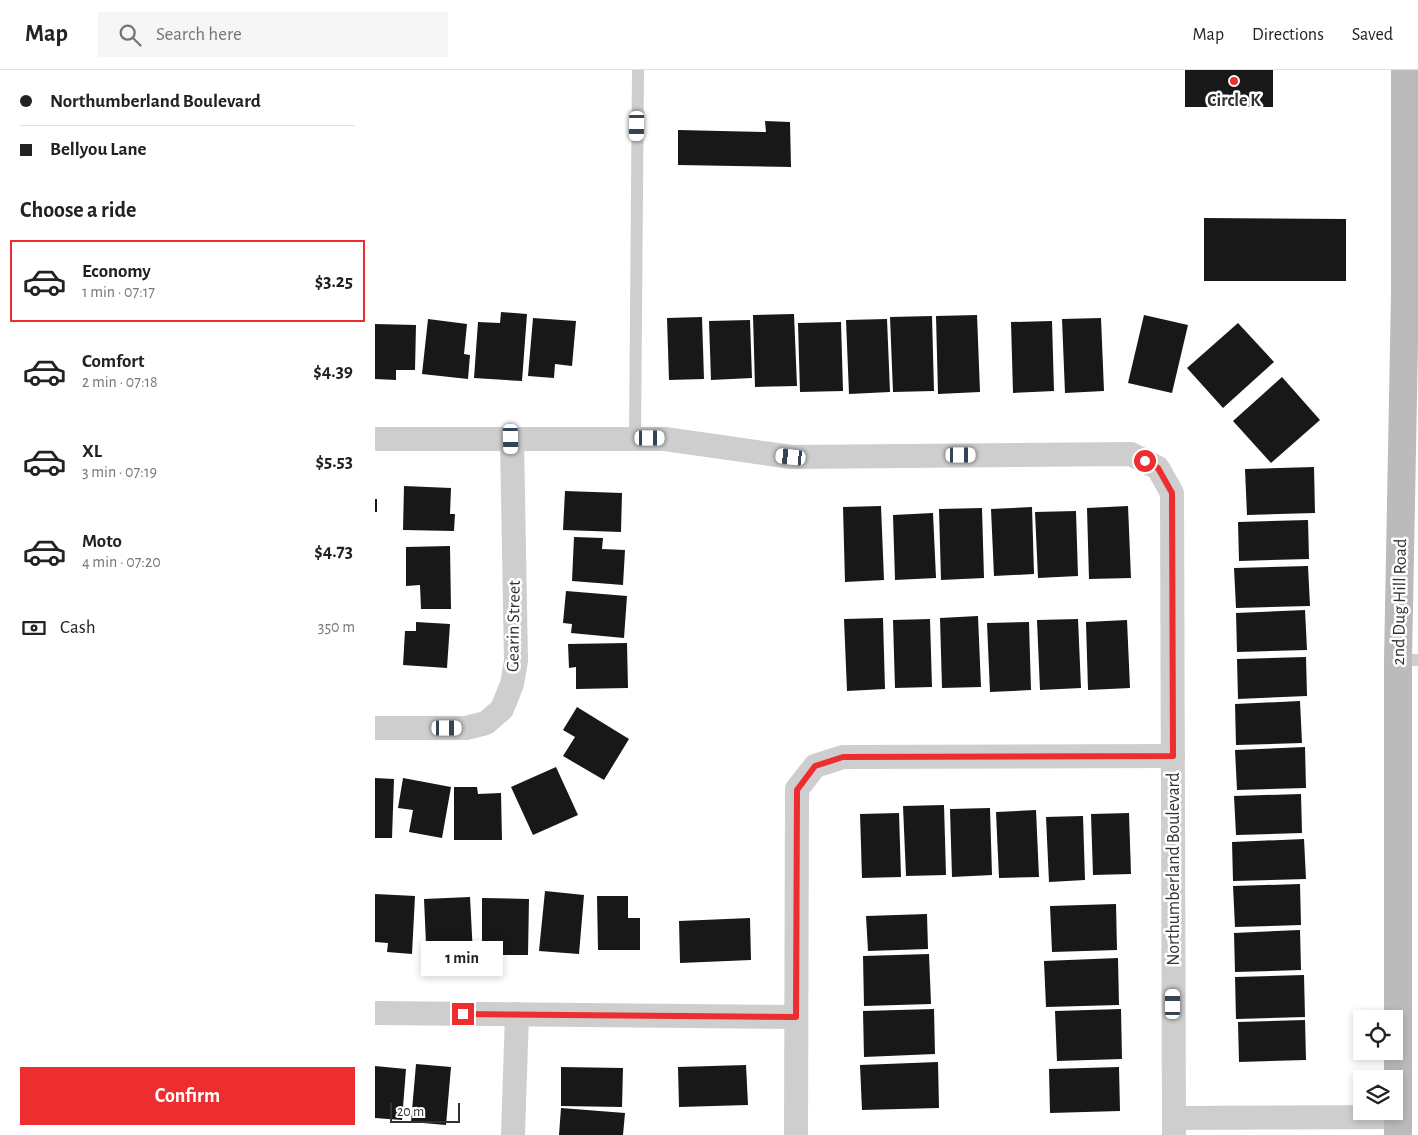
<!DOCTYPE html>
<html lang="en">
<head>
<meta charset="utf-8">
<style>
  :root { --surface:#fff; --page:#f6f6f6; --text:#222; --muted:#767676; --line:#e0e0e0; --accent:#ed2d2f }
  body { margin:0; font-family:"Alegreya Sans",sans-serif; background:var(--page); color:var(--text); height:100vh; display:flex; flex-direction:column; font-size:19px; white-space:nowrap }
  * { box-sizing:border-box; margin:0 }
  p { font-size:16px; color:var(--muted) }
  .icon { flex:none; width:28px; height:28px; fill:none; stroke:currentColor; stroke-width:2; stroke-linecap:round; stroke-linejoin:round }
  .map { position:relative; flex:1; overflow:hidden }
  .sheet { display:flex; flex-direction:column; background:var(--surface); width:375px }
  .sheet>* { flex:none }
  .top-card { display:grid; align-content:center; height:110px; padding:0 20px; background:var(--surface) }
  .controls { position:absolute; left:978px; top:940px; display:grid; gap:10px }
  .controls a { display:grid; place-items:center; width:50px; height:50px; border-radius:0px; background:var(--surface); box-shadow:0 2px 8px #0003; font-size:25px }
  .scale { position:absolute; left:15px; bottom:12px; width:70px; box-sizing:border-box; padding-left:5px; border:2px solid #313131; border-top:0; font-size:14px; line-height:18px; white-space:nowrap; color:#313131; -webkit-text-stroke:4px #fff; paint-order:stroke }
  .end { position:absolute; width:22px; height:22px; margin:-11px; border:6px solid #ed2d2f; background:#fff; box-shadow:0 0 0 2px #fff }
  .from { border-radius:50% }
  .bubble { position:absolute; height:35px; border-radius:0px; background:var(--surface); box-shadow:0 2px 8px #0003; font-size:16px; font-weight:700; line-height:35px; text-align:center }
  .car { position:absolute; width:15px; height:30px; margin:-15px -8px; border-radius:6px; box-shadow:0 0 4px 1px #0007; background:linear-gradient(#fff 24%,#345 0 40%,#fff 0 76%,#345 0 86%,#fff 0) }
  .top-card b { display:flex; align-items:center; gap:18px; height:48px; font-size:19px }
  .top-card b+b { border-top:1px solid var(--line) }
  .top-card i { width:12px; height:12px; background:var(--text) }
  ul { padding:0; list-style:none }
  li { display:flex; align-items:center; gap:15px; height:82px; margin:0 10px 8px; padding:0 10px; border:2px solid transparent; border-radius:0px }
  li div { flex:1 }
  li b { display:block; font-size:19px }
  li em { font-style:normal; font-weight:700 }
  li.on { border-color:var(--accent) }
  li>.icon { width:45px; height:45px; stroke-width:1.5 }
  h2 { padding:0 20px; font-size:22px; line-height:60px }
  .pay { display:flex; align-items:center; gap:12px; height:55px; padding:0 20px; font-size:19px }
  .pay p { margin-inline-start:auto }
  .cta { display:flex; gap:10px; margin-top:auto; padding:10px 20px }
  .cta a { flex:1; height:58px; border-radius:0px; background:var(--accent); color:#fff; font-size:20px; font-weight:700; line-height:58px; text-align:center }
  header { display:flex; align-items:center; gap:30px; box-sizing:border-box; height:70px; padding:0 25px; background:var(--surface); border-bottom:1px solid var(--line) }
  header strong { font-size:24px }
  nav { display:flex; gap:28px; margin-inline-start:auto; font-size:18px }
  .search { width:350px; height:45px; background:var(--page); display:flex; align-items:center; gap:12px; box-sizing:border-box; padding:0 18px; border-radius:0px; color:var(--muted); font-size:19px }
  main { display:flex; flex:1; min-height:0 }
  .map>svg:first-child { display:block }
  .building { fill:#181818 }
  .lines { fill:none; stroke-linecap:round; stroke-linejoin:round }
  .lane { stroke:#cecece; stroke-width:12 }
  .street { stroke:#cecece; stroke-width:24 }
  .secondary { stroke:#bbb; stroke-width:28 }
  .route { stroke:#ed2d2f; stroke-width:6 }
  .poi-dot { fill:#ed2d2f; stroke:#fff; stroke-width:2 }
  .labels { text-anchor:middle; stroke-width:5; stroke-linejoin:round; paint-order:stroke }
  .poi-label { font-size:18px; font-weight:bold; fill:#313131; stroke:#fff }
  .street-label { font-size:18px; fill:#313131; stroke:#fff }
</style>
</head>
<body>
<header>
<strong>Map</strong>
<div class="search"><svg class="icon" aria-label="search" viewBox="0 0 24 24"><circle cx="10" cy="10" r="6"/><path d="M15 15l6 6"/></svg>Search here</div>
<nav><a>Map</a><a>Directions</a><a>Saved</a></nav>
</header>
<main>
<section class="sheet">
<div class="top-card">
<b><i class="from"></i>Northumberland Boulevard</b>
<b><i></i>Bellyou Lane</b>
</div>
<h2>Choose a ride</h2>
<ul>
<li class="on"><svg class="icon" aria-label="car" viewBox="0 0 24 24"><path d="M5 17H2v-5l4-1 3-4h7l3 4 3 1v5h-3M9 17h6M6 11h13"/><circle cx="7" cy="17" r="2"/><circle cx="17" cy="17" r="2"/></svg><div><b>Economy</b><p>1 min · 07:17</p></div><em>$3.25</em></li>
<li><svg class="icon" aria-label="car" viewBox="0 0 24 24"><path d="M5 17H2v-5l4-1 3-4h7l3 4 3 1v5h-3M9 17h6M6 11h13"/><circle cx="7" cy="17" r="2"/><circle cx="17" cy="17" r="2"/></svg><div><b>Comfort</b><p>2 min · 07:18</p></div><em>$4.39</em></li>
<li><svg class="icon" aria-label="car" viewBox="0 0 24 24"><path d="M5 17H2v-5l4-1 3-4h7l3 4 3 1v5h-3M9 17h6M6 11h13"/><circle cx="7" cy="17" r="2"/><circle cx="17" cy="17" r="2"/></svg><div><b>XL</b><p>3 min · 07:19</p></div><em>$5.53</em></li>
<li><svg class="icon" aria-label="car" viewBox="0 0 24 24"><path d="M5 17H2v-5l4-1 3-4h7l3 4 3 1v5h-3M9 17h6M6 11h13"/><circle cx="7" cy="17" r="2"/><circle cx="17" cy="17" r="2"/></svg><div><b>Moto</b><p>4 min · 07:20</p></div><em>$4.73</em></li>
</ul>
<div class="pay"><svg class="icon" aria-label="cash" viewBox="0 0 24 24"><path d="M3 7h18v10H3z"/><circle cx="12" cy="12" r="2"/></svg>Cash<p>350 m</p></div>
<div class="cta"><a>Confirm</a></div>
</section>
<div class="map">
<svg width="1043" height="1065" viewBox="0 0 1043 1065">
  <rect width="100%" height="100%" fill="#fff"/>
  <g class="building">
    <rect x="810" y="0" width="88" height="37"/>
    <path d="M390,51L415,52L416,97L303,95V60L391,62Z"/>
    <path d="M829,148L971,149V211H829Z"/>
    <path d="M126,242L152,244L147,311L99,308L103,252L125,253Z"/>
    <path d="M419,244L422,316L380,317L378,245Z"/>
    <path d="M602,245L605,322L563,324L561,246Z"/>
    <path d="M769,245L813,255L797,323L753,313Z"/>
    <path d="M557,246L559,321L518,322L515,247Z"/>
    <path d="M327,247L329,309L294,310L292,248Z"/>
    <path d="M158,248L201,251L197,296L180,294L179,308L153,306Z"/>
    <path d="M726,248L729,321L690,323L687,249Z"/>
    <path d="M53,249L92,254L89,284L95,285L93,309L47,304Z"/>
    <path d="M512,249L515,322L474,324L471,250Z"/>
    <path d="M375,250L377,308L336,310L334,251Z"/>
    <path d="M677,251L679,321L638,323L636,252Z"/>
    <path d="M466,252L468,321L425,322L423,253Z"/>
    <path d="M863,253L899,292L848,338L812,298Z"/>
    <path d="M0,254L41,255L40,300H21V310L0,309Z"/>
    <path d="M907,307L945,350L896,393L858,351Z"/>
    <path d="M939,397L940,443L872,445L870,399Z"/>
    <path d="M29,416L76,418L75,444H80L79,461L28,460Z"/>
    <path d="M190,421L247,423L246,462L188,460Z"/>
    <rect x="0" y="429" width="2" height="13"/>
    <path d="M506,436L509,510L470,512L468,437Z"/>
    <path d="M753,436L756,508L714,509L712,438Z"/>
    <path d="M657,437L659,504L619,506L616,439Z"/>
    <path d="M607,438L609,508L566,510L564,439Z"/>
    <path d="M701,441L703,506L663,508L660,442Z"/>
    <path d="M558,443L561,508L520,510L518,445Z"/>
    <path d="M933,450L934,489L864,491L863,452Z"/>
    <path d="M199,467L228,468L227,479L250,480L248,515L197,511Z"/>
    <path d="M75,476L76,539H46L45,515L31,516V477Z"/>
    <path d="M933,496L935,536L861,538L859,498Z"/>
    <path d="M191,521L252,526L249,568L196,563L197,554L188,553Z"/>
    <path d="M930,540L932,580L862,582L861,543Z"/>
    <path d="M603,546L606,617L567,618L565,548Z"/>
    <path d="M508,548L510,619L472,621L469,549Z"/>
    <path d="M555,549L557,617L520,618L518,550Z"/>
    <path d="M703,549L706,618L665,620L662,550Z"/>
    <path d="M752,550L755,618L713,620L711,552Z"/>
    <path d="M41,552L75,554L72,598L28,595L30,561H41Z"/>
    <path d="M654,552L656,620L615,622L612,553Z"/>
    <path d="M252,573L253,618L201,619V597L194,598L193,574Z"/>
    <path d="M931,587L932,626L863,629L862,589Z"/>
    <path d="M925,631L927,673L861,675L860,634Z"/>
    <path d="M202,637L254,669L229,710L188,686L200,667L188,660Z"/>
    <path d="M930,677L931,718L862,720L860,680Z"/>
    <path d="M181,697L203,745L158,765L136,717Z"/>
    <path d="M0,708L19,709L17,768H0Z"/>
    <path d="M28,708L76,717L67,768L34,762L38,740L23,738Z"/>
    <path d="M79,717H102L103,724L126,723L127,770H79Z"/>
    <path d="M926,724L927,763L861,765L859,726Z"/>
    <path d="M569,735L571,805L531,806L528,736Z"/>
    <path d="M615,738L617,805L577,807L575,739Z"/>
    <path d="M661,740L664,807L624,808L621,742Z"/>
    <path d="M524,743L526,807L487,808L485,744Z"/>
    <path d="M754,743L756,804L718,805L716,744Z"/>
    <path d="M708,746L710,810L674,812L671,747Z"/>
    <path d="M929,769L931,809L858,811L857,772Z"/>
    <path d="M925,814L926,855L860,857L858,816Z"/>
    <path d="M170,821L209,825L204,884L164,881Z"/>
    <path d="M0,824L40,826L37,884L12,882L13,873L0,872Z"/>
    <path d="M222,826H253V848H265V880H223Z"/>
    <path d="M95,827L98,884H73L72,873L51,874L49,829Z"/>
    <path d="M107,828L154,829L153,885H127V876H107Z"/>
    <path d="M741,834L742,880L677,882L675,836Z"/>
    <path d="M552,844L553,879L493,881L491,846Z"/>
    <path d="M375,848L376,890L305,893L304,851Z"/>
    <path d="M925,860L926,900L860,902L859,863Z"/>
    <path d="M554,884L556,934L489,936L488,886Z"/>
    <path d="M743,888L744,935L671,937L669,891Z"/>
    <path d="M929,905L930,947L861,949L860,907Z"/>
    <path d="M559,939L560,984L489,987L488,941Z"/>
    <path d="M746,939L747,989L682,991L680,941Z"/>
    <path d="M930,950L931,990L864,992L863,952Z"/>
    <path d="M563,992L564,1038L487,1040L485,995Z"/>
    <path d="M41,994L76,997L71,1055L36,1052Z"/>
    <path d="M371,995L373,1035L304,1037L303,997Z"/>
    <path d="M0,996L31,999L27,1050L0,1048Z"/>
    <path d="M186,997L248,998L247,1037L186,1036Z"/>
    <path d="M744,997L745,1041L675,1043L674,999Z"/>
    <path d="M186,1038L250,1043L248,1065H184Z"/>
  </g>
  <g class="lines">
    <g class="lane">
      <path d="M260,368L263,0"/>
      <path d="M1023,590H1043"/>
    </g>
    <g class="street">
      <path d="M0,369H290L416,387L756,384L783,398L797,423L799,1065"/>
      <path d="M0,658H91L111,653L127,639L137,614L141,591L137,369"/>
      <path d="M0,943L421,947"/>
      <path d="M799,1048L1023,1047"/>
      <path d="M138,1065L142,944"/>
      <path d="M421,1065L422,719L440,696L468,687L798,686"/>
    </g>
    <path class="secondary" d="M1023,1065V590L1030,222V0"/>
  </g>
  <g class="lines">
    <path class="route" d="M88,944L421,947L422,720L440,696L468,687L798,686L797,423L783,398L770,391"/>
  </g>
  <circle class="poi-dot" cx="859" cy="11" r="5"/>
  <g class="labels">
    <g class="poi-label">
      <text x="859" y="36">Circle K</text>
    </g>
    <g class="street-label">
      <text transform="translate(1024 532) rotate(-89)" y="6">2nd Dug Hill Road</text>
      <text transform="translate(138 556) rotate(-89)" y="6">Gearin Street</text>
      <text transform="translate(798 799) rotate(-90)" y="6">Northumberland Boulevard</text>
    </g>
  </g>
</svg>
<div class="controls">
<a><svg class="icon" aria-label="locate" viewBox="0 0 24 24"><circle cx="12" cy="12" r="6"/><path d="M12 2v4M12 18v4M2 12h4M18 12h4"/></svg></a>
<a><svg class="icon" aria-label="layers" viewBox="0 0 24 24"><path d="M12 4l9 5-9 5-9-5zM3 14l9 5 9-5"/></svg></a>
</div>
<div class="scale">20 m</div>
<i class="end from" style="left:770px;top:391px"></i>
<i class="end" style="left:88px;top:944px"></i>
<div class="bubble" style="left:46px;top:871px;width:82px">1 min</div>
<i class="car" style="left:262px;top:56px;rotate:181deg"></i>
<i class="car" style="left:275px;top:368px;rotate:90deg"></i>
<i class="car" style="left:136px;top:369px;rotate:179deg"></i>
<i class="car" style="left:586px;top:385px;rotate:90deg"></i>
<i class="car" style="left:416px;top:387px;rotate:276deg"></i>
<i class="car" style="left:72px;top:658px;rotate:90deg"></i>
<i class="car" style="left:798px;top:934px;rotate:0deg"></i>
</div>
</main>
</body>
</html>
